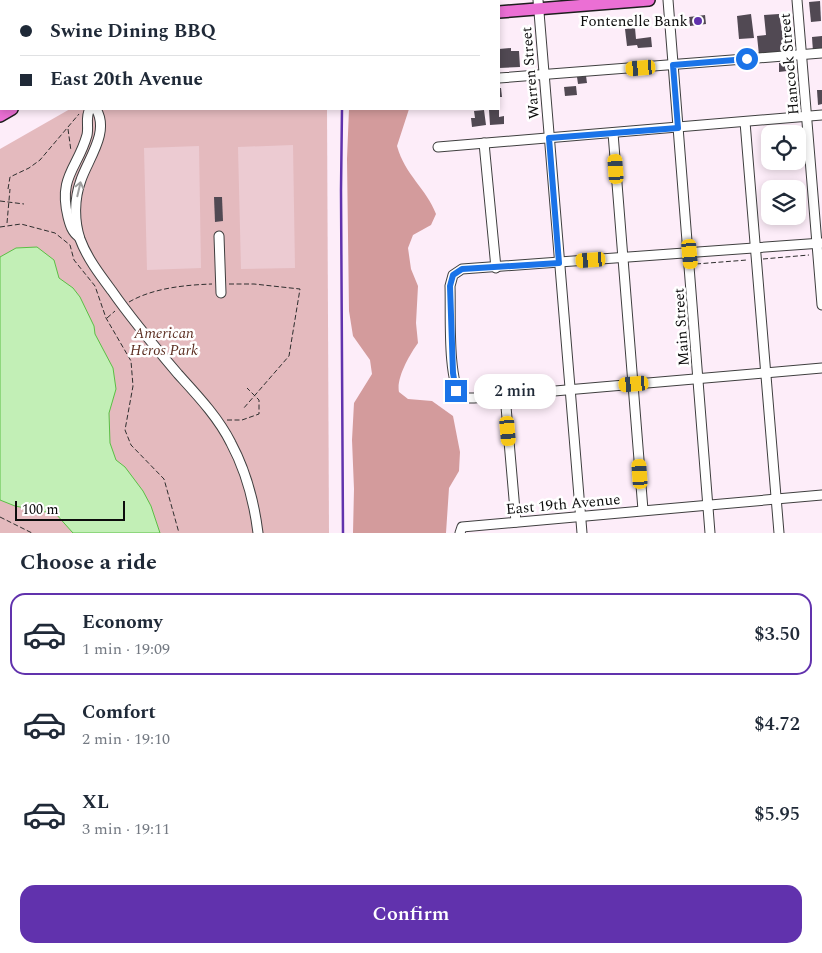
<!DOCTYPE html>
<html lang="en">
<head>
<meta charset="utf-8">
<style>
  :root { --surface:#fff; --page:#f2f2f3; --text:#1f2937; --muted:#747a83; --line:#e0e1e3; --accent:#6132ad }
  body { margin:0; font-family:Spectral,serif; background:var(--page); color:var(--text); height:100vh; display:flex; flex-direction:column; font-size:19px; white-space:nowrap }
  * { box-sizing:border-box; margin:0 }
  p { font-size:16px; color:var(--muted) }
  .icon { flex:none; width:28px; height:28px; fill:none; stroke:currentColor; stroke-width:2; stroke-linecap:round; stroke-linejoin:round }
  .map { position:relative; height:533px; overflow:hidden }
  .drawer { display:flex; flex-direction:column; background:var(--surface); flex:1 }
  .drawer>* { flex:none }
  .guide { position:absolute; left:0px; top:0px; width:500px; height:110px; box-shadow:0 2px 8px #0003; display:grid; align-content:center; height:110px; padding:0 20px; background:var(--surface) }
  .controls { position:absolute; left:761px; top:125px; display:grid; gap:10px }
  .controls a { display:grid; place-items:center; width:45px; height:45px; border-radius:10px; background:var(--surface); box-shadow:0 2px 8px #0003; font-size:25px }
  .scale { position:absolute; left:15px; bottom:12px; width:110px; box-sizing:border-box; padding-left:5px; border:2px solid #0c0c0c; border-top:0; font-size:14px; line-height:18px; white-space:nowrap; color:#0c0c0c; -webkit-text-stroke:4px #fff; paint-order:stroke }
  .end { position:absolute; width:22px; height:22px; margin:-11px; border:6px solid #1a73e8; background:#fff; box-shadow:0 0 0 2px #fff }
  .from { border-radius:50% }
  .bubble { position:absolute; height:35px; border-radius:15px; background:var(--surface); box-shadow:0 2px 8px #0003; font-size:16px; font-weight:600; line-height:35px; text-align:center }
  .car { position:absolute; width:15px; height:30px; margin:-15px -8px; border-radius:6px; box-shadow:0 0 4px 1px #0007; background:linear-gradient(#f5c518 24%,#345 0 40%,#f5c518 0 76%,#345 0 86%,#f5c518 0) }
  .guide b { display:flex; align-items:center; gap:18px; height:48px; font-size:19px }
  .guide b+b { border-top:1px solid var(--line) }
  .guide i { width:12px; height:12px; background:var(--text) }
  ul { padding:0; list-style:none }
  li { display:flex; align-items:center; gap:15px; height:82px; margin:0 10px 8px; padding:0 10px; border:2px solid transparent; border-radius:15px }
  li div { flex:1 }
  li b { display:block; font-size:19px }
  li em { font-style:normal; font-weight:600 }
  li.active { border-color:var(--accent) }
  li>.icon { width:45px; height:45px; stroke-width:1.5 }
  h2 { padding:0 20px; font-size:22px; line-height:60px }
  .primary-button { display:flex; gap:10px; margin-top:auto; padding:10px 20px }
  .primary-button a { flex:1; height:58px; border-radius:15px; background:var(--accent); color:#fff; font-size:20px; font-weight:600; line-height:58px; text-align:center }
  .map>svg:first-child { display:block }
  .green { fill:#e4babe }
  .forest { fill:#d39b9c }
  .pitch { fill:#eccbd2 }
  .water { fill:#c2efb6; stroke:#5abf45 }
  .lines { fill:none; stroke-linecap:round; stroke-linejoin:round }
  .stream { stroke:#5abf45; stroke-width:2.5 }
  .building { fill:#514953 }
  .minor-casing { stroke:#3f3f3f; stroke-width:11 }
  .major-casing { stroke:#1d1d1d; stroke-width:14 }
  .path { stroke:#2e2e2e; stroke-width:1; stroke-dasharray:5 2.5; stroke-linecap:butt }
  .minor { stroke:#fff; stroke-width:9 }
  .major { stroke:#eb6fd4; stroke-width:11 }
  .rail { stroke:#6132ad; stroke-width:2.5 }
  .oneway { stroke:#9e9e9e }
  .route { stroke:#1a73e8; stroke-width:6 }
  .poi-dot { fill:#6132ad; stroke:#fff; stroke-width:2 }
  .labels { text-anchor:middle; stroke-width:5; stroke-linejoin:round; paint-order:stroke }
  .poi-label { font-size:15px; fill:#0c0c0c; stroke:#fff; text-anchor:end }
  .street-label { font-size:15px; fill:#0c0c0c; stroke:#fff }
  .park-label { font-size:15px; font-style:italic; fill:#5d3023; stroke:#fff }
</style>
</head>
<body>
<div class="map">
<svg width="822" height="533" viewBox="0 0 822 533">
  <rect width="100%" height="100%" fill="#fdedf9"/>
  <g class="green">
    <path d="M0,0H201L1,1L0,71Z"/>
    <path d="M70,109H327L329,533H0V149Z"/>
  </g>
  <path class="forest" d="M349,109H409L397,146C405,175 426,188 436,214L431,225L413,235L408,248L411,269L418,286L416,323L418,343C410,354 396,378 399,392L408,399L432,401L453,416L460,452L459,471L449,488L446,533H353L354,489L352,440L354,403L372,374L370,360L353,336L349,311L347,159Z"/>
  <g class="pitch">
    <path d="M293,145L295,268L241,269L238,147Z"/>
    <path d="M199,146L201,268L147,270L144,148Z"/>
  </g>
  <path class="water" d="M37,247L54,260L59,278L73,288L80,297L94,326L95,334L113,368L116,389L109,413L110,443L116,460L125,467L143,491L151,506L160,533H73L56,514L15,506L0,500V257L16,248Z"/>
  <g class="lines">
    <g class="stream">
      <path d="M232,1L236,0"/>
      <path d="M0,73L1,72"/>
    </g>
  </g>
  <g class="building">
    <path d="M820,1L821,21L811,22L809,2Z"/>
    <path d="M751,14L754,38L739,39L737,16Z"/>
    <path d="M779,14L786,53L759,55L757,36L766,35L764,15Z"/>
    <path d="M705,15L706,24L690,26L689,17Z"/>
    <path d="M635,28L636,39L651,37L652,47L638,48L637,45L627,46L625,29Z"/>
    <path d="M822,36V51L813,52L812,37Z"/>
    <path d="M511,48V51H519L520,67L499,68V49Z"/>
    <path d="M787,62V71L779,72V63Z"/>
    <path d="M586,76L587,83L578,84L577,77Z"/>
    <path d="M576,86L577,95L565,96L564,87Z"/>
    <path d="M499,88H501L502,97H499Z"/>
    <path d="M817,90H822V104L818,105Z"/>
    <path d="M499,109V117L504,116V124L490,125L489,110Z"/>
    <path d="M484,110L486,125L472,127L471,118H475L474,111Z"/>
    <path d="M214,197H222L223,221L215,222Z"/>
  </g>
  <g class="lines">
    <defs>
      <g id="minor">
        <path d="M67,0V1"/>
        <path d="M476,0V1"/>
        <path d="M538,0L582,533"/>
        <path d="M668,0L710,533"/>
        <path d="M797,0L822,305"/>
        <path d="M25,1V0"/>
        <path d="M0,38H1"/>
        <path d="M499,78L822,53"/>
        <path d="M96,109C110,132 88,159 81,180C74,199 74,221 80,239C87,258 100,275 112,291C132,320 155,347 178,374C197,395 218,417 231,443C246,471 254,501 258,533"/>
        <path d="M745,122L779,533"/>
        <path d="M613,133L643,510"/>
        <path d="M484,143L496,268"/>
        <path d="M438,147L822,115"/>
        <path d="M219,236L221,293"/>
        <path d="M79,237C72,232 70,225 68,217C58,176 78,168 87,135C89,126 85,117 90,109"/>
        <path d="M822,243L462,269L453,275L450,286C451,311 447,381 462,398H474L822,368"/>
        <path d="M505,395L516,522"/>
        <path d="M460,533L462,527L822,495"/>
      </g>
      <g id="major">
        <path d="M499,12L649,0"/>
        <path d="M0,116L12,109"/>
      </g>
    </defs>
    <use href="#minor" class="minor-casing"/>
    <use href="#major" class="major-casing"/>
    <g class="path">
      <path d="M171,1L191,0"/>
      <path d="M68,129L71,151"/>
      <path d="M8,189L10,177L29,168L40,160L79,114"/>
      <path d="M0,201L24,204"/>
      <path d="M7,223L10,189"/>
      <path d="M0,227L21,224L55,233L70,245L74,260L95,286L106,318L131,361L133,386L125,430L131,445L164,479L179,533"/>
      <path d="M763,259L809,255"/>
      <path d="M696,264L747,260"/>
      <path d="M229,284H254L300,289L289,356L243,409"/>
      <path d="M129,302C153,288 185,285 212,284"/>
      <path d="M107,318L115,311"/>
      <path d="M227,420H242L259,414V400L247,388"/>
      <path d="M0,517L32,533"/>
    </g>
    <use href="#minor" class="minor"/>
    <use href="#major" class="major"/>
    <g class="rail">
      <path d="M348,1V0"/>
      <path d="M342,109L341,190L343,533"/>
    </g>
  </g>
  <defs><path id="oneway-shaft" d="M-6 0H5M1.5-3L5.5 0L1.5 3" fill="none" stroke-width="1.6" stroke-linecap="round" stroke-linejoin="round" transform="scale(1.25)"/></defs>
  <use class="oneway" href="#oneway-shaft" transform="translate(79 189) rotate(-77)"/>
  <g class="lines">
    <path class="route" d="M456,391L453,373L450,286L453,275L462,269L559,263L549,138L678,128L673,65L747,59"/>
  </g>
  <circle class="poi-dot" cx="698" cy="21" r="5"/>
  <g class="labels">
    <g class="poi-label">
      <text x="688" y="26">Fontenelle Bank</text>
    </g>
    <g class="street-label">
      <text transform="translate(789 64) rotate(-95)" y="5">Hancock Street</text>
      <text transform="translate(530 73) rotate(-95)" y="5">Warren Street</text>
      <text transform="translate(681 327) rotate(-94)" y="5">Main Street</text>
      <text transform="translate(563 504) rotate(-5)" y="5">East 19th Avenue</text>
    </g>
    <g class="park-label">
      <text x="164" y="338">American<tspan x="164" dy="17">Heros Park</tspan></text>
    </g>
  </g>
</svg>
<div class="controls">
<a><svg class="icon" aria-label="locate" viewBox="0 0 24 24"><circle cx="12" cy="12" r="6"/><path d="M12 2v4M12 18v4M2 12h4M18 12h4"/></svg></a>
<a><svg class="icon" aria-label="layers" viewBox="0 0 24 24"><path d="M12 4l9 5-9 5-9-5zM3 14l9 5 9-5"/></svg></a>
</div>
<div class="scale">100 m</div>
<i class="end from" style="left:747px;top:59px"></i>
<i class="end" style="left:456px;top:391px"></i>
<div class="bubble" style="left:474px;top:374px;width:82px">2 min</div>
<i class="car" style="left:641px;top:68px;rotate:265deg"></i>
<i class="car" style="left:616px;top:169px;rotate:356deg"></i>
<i class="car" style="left:690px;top:254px;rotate:175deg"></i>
<i class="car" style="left:591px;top:260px;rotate:266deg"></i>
<i class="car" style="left:634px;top:384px;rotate:265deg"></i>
<i class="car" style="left:508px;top:431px;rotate:175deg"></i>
<i class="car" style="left:640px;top:474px;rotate:356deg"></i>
<div class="guide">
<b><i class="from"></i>Swine Dining BBQ</b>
<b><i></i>East 20th Avenue</b>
</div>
</div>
<section class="drawer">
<h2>Choose a ride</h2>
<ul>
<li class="active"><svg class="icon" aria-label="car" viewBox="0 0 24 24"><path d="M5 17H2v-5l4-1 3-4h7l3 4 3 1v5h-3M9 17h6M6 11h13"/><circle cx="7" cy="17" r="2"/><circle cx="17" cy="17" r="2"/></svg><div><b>Economy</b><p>1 min · 19:09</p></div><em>$3.50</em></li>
<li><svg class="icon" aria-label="car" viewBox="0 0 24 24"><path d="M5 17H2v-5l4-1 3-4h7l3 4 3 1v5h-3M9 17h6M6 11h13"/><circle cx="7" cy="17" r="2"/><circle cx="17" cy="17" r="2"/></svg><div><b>Comfort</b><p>2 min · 19:10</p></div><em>$4.72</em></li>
<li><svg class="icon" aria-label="car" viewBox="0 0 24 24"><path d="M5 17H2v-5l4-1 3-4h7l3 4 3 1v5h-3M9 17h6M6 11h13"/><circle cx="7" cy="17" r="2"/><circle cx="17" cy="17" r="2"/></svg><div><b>XL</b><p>3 min · 19:11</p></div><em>$5.95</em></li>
</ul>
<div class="primary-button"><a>Confirm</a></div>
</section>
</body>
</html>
